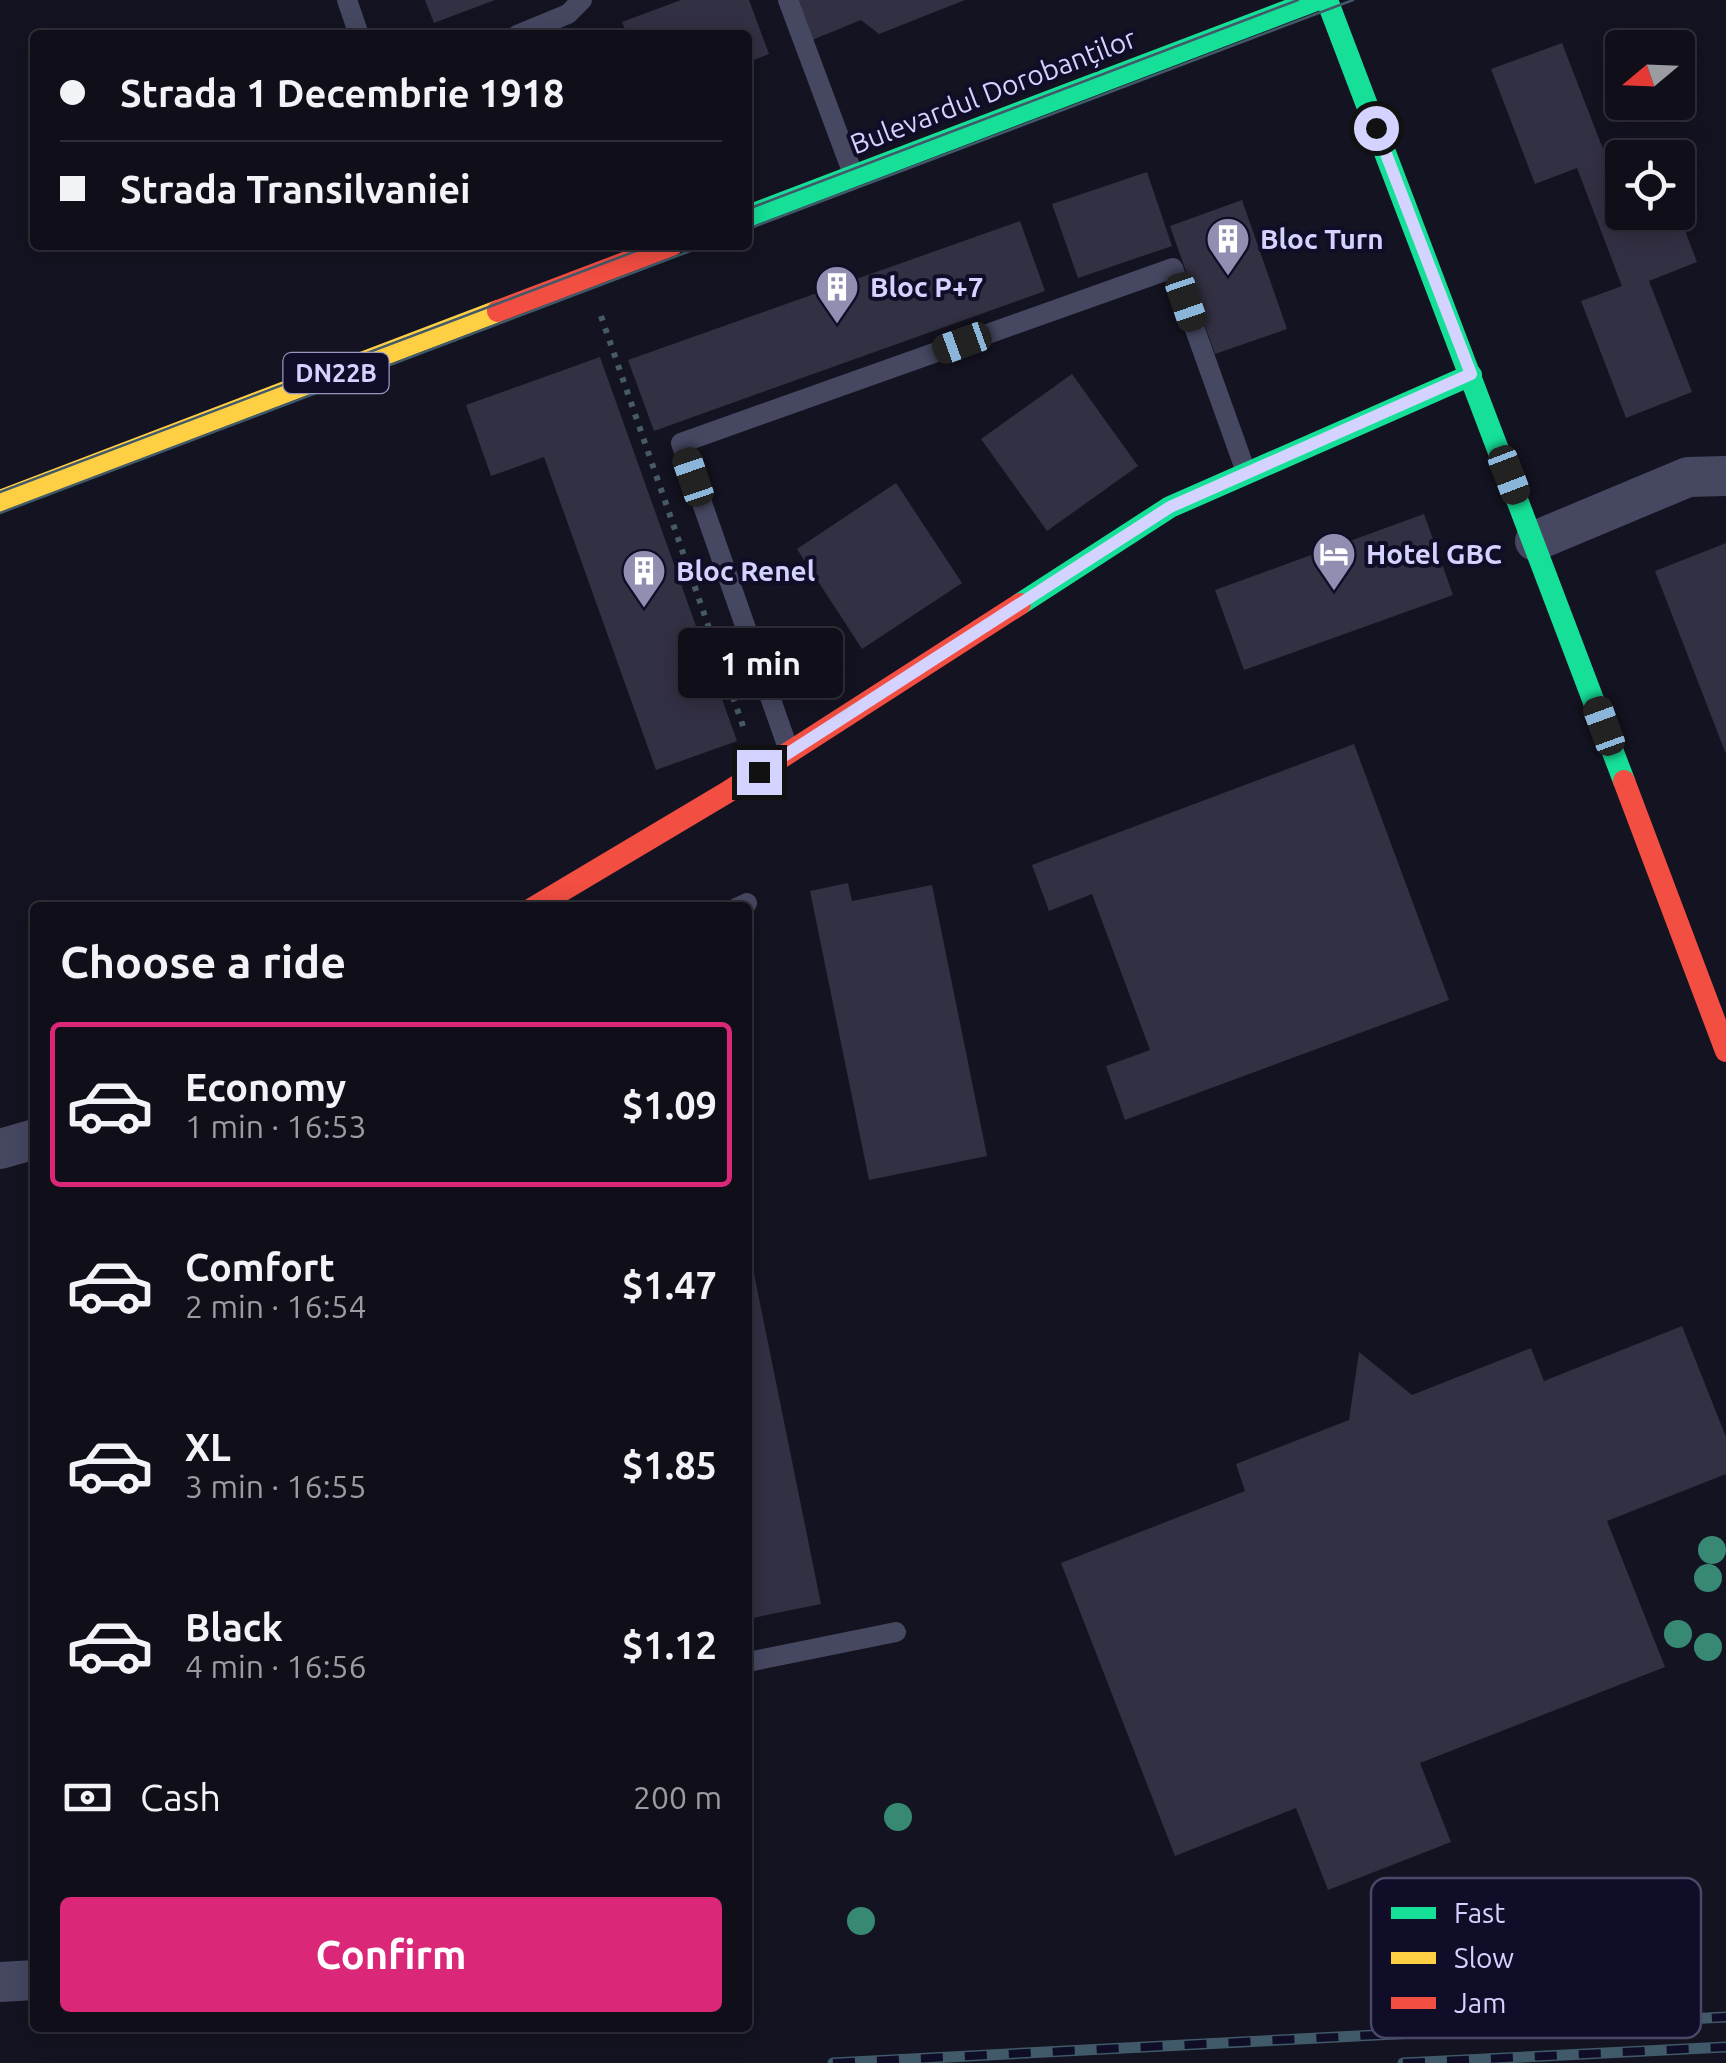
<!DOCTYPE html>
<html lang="en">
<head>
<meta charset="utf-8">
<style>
  :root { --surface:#0f0e19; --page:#181722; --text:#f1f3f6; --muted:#9b9ca2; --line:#2f2e38; --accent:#db2777 }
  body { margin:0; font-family:Ubuntu,sans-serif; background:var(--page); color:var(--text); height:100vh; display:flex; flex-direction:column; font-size:38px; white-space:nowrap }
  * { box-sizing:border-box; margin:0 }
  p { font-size:32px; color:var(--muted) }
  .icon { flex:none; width:55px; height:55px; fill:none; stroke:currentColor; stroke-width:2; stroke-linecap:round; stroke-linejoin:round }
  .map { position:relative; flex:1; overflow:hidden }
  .drawer { position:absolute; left:30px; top:902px; width:722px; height:1130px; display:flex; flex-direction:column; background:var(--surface); border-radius:10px; box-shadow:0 5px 25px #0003,0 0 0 2px var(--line) }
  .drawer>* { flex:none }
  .guide { position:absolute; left:30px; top:30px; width:722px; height:220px; border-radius:10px; box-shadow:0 5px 25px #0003,0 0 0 2px var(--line); display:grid; align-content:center; height:220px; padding:0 30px; background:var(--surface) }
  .needle { width:65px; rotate:251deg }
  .controls { position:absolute; left:1605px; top:30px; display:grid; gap:20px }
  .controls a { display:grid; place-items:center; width:90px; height:90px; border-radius:10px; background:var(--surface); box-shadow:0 5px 25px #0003,0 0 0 2px var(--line); font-size:50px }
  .end { position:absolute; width:45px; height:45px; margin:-22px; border:12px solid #d4d2ff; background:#111; box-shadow:0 0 0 5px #111 }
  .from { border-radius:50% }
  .bubble { position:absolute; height:70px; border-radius:10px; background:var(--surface); box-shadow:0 5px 25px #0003,0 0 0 2px var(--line); font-size:32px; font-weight:700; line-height:70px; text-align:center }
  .car { position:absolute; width:30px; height:60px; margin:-30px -15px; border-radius:12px; box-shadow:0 0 8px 2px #0007; background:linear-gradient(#222 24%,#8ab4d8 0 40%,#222 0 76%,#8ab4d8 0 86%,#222 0) }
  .guide b { display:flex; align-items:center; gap:35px; height:95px; font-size:38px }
  .guide b+b { border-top:2px solid var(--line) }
  .guide i { width:25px; height:25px; background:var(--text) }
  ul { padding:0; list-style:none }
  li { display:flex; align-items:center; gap:30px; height:165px; margin:0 20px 15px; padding:0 10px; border:5px solid transparent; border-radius:10px }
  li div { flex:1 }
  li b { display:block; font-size:38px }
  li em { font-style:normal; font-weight:700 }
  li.on { border-color:var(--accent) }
  li>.icon { width:90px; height:90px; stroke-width:1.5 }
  h2 { padding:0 30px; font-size:45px; line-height:120px }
  .pay { display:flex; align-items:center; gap:25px; height:110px; padding:0 30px; font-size:38px }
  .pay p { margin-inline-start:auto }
  .primary-button { display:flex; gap:20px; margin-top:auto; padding:20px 30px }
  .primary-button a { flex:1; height:115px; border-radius:10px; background:var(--accent); color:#fff; font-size:40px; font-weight:700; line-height:115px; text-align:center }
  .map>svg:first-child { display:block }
  .building { fill:#323043 }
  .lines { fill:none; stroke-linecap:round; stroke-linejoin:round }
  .path { stroke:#465a68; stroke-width:6; stroke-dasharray:5 8; stroke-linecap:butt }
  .lane { stroke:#464862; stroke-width:20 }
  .street { stroke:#464862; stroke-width:40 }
  .fast { stroke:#16e098; stroke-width:22 }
  .slow { stroke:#ffcf43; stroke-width:22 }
  .jam { stroke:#f24e42; stroke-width:22 }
  .tram { stroke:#405a6a; stroke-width:2.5 }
  .rail-casing { stroke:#405a6a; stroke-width:11 }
  .rail { stroke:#0f0d27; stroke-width:8; stroke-dasharray:22; stroke-linecap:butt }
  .tree { fill:#378974 }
  .route { stroke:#d4d2ff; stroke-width:12 }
  .labels { text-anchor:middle; stroke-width:8; stroke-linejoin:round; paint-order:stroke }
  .shield { fill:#0f0d27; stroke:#9997be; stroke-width:2.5 }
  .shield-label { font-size:25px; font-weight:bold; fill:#d4d2ff }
  .street-label { font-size:28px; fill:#d4d2ff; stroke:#0f0d27 }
  .poi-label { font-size:28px; font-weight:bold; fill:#d4d2ff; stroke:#0f0d27; text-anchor:start }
  .key { fill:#0f0d27; stroke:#4a4868; stroke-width:2.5 }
  .key-label { font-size:28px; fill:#d4d2ff }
</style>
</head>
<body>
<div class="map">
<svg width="1726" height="2063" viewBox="0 0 1726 2063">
  <rect width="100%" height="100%" fill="#141321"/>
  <g class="building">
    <path d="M425,0H495L434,23Z"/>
    <path d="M681,0H749L769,54L748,62V35H627L622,22Z"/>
    <path d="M797,0H965L879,34L861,20L812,40Z"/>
    <path d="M1562,43L1608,162L1652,145L1657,158H1622V212H1678L1697,262L1649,281L1692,392L1626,418L1581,301L1622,286L1577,168L1535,184L1491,69Z"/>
    <path d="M1147,172L1172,246L1078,278L1052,204Z"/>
    <path d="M1242,200L1287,329L1215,354L1170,226Z"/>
    <path d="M1020,221L1045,291L654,431L628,360Z"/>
    <path d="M600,357L737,741L656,770L544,457L491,476L466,405Z"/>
    <path d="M1072,374L1138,466L1047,531L981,439Z"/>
    <path d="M896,483L962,583L862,649L797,549Z"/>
    <path d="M1424,514L1453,595L1244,670L1215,590Z"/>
    <path d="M1726,543V754L1655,571Z"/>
    <path d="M1354,744L1449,1000L1125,1120L1106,1066L1150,1050L1092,894L1049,911L1032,865Z"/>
    <path d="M848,883L852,901L932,885L987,1156L869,1180L810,891Z"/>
    <path d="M749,1249L821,1604L748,1619V1250Z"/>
    <path d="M1682,1326L1726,1437V1474L1607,1521L1665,1667L1420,1763L1451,1842L1328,1890L1296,1808L1175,1856L1061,1563L1245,1491L1236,1464L1349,1420L1359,1352L1412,1395L1531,1348L1544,1381Z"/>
  </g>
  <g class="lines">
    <path class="path" d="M601,316L744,729"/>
    <g class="lane">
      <path d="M347,0L359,35"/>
      <path d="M788,0L853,174"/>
      <path d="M517,35L568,14L582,0"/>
      <path d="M789,751L681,443L1173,268L1246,472"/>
      <path d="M736,908L747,903"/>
      <path d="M748,1662L896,1632"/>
    </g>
    <g class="street">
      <path d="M1535,541L1688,477L1726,476"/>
      <path d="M0,1149L35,1139"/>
      <path d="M0,1982L35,1980"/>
    </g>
    <g class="fast">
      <path d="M1327,0L1624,781"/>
      <path d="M748,216L1316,0"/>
      <path d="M1020,604L1170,507L1471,375"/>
    </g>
    <path class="slow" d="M0,501L498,311"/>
    <g class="jam">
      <path d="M498,311L672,245"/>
      <path d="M1624,781L1726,1051"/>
      <path d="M533,908L726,793L1020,604"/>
    </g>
    <g class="tram">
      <path d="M748,209L1298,0"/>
      <path d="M748,229L1353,0"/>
      <path d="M0,492L652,245"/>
      <path d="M0,513L706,245"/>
    </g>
    <defs>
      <g id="rail">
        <path d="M833,2063L1726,2017"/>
        <path d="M1403,2063L1726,2047"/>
      </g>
    </defs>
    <use href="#rail" class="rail-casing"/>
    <use href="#rail" class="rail"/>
  </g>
  <g class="tree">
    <circle cx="1712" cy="1550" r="14"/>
    <circle cx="1708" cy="1578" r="14"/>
    <circle cx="1678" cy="1634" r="14"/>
    <circle cx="1708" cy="1647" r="14"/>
    <circle cx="898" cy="1817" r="14"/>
    <circle cx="861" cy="1921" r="14"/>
  </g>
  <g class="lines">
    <path class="route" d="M759,772L1170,507L1471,374L1376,128"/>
  </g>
  <defs>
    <symbol id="building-pin" viewBox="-11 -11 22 30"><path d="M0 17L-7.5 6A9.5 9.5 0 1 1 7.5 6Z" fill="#918fb1" stroke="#0f0d27"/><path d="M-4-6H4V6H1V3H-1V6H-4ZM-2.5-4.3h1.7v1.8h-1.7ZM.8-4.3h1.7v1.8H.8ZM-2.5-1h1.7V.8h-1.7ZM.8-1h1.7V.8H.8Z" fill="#fff"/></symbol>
    <symbol id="hotel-pin" viewBox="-11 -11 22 30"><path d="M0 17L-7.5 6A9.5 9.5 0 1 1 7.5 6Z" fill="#918fb1" stroke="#0f0d27"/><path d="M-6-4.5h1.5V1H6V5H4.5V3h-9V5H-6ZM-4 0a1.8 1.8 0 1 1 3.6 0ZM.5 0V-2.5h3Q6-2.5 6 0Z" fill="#fff"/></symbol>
  </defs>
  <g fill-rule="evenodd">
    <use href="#building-pin" x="1203" y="214" width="50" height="68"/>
    <use href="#building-pin" x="812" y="262" width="50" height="68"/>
    <use href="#hotel-pin" x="1309" y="529" width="50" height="68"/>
    <use href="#building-pin" x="619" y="546" width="50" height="68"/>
  </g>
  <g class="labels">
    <rect class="shield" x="283.5" y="353" width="105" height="40" rx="8"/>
    <g class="shield-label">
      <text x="336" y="382">DN22B</text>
    </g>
    <g class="street-label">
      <text transform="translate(993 91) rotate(-21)" y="10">Bulevardul Dorobanților</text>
    </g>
    <g class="poi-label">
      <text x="1260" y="249">Bloc Turn</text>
      <text x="870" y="297">Bloc P+7</text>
      <text x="1366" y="564">Hotel GBC</text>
      <text x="676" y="581">Bloc Renel</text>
    </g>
  </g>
  <rect x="1371" y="1878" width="330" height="160" rx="15" class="key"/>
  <rect x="1391" y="1907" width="45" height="12" fill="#16e098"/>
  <rect x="1391" y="1952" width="45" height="12" fill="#ffcf43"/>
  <rect x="1391" y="1997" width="45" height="12" fill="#f24e42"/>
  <g class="key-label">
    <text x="1454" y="1923">Fast</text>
    <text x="1454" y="1968">Slow</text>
    <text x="1454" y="2013">Jam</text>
  </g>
</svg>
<div class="controls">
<a><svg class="needle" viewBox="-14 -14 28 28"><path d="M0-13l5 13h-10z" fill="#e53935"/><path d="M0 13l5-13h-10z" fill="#9b9ca2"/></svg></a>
<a><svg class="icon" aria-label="locate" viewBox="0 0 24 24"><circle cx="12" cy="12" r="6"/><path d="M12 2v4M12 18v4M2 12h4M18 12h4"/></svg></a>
</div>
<i class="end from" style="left:1376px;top:128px"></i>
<i class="end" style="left:759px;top:772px"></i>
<div class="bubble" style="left:678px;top:628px;width:165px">1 min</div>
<i class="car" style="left:1186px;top:302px;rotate:161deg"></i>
<i class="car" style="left:962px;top:343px;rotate:250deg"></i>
<i class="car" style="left:1509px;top:475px;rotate:159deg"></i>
<i class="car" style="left:693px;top:477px;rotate:341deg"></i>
<i class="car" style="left:1604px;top:726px;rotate:340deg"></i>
<div class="guide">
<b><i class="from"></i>Strada 1 Decembrie 1918</b>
<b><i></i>Strada Transilvaniei</b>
</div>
<section class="drawer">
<h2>Choose a ride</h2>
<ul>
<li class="on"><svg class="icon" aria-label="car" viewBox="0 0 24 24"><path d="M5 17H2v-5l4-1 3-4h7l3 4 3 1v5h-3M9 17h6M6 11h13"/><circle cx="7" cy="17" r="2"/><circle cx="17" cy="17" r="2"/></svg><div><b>Economy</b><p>1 min · 16:53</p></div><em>$1.09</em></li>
<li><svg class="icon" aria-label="car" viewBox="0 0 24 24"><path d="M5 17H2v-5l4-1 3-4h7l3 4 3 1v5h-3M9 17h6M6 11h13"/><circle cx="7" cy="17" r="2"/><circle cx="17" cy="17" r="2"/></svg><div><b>Comfort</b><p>2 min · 16:54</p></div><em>$1.47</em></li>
<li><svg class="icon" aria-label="car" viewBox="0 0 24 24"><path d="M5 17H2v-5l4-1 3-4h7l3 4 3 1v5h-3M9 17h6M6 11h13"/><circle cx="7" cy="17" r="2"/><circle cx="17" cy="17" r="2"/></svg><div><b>XL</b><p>3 min · 16:55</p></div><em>$1.85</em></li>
<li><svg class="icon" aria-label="car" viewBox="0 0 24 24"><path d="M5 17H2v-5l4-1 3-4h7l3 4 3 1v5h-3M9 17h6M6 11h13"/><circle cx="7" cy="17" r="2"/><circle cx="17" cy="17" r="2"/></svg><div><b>Black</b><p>4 min · 16:56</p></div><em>$1.12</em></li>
</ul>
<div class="pay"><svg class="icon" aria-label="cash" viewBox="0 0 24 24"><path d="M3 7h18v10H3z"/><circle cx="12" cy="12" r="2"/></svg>Cash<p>200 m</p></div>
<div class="primary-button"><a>Confirm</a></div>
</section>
</div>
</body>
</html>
